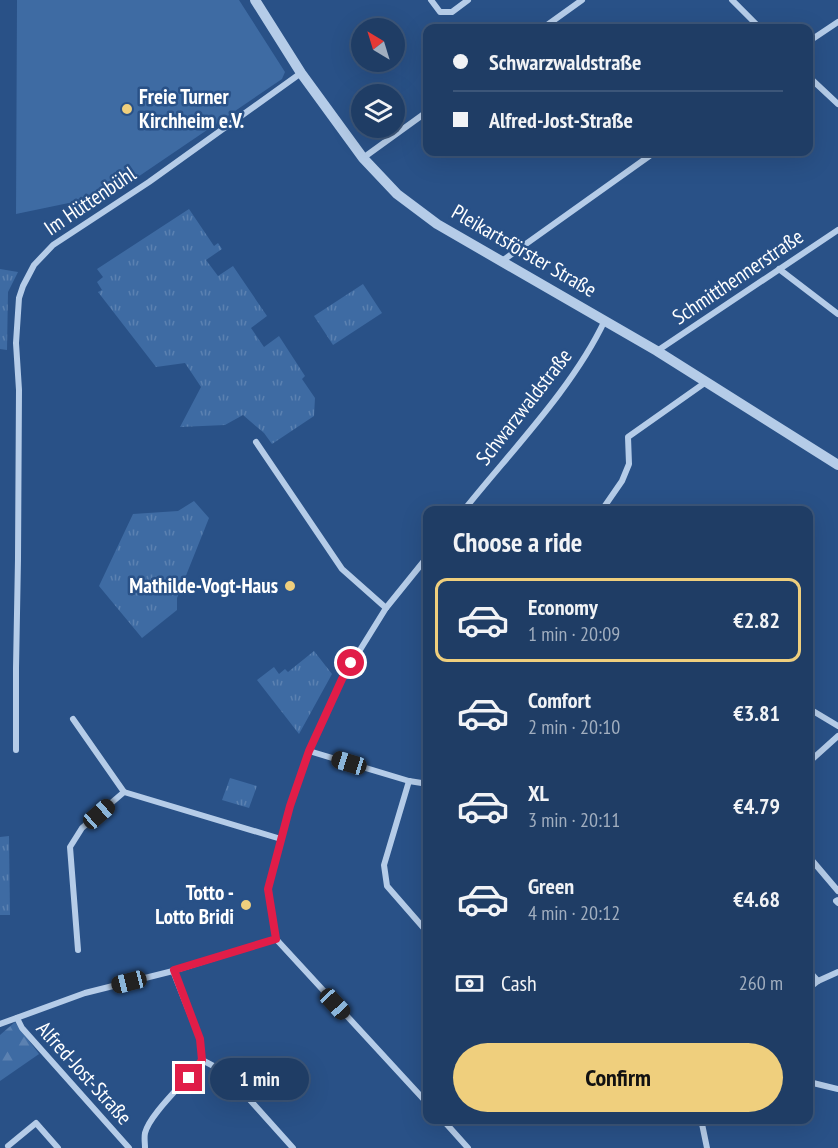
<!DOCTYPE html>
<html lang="en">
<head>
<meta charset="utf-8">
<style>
  :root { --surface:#1f3d65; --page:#27446b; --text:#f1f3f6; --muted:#a1aebf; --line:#3c5679; --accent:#efcf7d }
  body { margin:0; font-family:"PT Sans Narrow",sans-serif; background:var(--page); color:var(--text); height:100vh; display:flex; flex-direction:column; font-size:22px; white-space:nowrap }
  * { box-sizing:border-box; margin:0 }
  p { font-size:20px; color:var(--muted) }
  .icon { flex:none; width:33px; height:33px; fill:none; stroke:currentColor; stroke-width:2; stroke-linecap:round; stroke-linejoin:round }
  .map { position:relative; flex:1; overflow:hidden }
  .details { position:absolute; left:423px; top:506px; width:390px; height:618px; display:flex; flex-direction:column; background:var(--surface); border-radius:12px; box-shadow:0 6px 24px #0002,0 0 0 2px var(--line) }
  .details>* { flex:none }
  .guide { position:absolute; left:423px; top:24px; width:390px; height:132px; border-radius:12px; box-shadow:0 6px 24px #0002,0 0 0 2px var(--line); display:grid; align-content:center; height:132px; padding:0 30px; background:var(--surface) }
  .needle { width:39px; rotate:322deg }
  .controls { position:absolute; left:351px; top:18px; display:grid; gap:12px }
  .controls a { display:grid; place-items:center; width:54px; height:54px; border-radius:50%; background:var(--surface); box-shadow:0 6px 24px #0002,0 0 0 2px var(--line); font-size:30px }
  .end { position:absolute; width:27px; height:27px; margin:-14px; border:8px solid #e11d48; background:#fff; box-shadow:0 0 0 3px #fff }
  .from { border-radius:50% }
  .bubble { position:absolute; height:42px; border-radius:21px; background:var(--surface); box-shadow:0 6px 24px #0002,0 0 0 2px var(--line); font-size:20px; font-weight:800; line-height:42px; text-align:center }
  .car { position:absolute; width:18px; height:36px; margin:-18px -9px; border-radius:8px; box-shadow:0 0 4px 2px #0007; background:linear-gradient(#222 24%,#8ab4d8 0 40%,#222 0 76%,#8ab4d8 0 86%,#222 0) }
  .guide b { display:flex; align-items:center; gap:21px; height:57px; font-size:22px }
  .guide b+b { border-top:2px solid var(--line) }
  .guide i { width:15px; height:15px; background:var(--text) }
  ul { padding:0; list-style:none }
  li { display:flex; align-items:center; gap:18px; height:84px; margin:0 12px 9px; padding:0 18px; border:3px solid transparent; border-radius:12px }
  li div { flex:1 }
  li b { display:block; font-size:22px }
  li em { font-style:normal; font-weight:800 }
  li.on { border-color:var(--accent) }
  li>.icon { width:54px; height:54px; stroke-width:1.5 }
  h2 { padding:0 30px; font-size:27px; line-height:72px }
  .pay { display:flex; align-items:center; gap:15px; height:66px; padding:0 30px; font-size:22px }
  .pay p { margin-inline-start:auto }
  .cta { display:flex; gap:12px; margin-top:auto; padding:12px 30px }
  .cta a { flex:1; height:69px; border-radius:36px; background:var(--accent); color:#111; font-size:24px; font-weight:800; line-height:69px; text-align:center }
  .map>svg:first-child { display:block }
  .grass { fill:url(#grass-tufts) }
  .forest { fill:url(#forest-firs) }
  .garden { fill:#3e6ba3 }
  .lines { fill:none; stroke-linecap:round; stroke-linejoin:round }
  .minor { stroke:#b5cce8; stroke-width:6 }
  .tertiary { stroke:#b5cce8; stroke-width:10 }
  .route { stroke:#e11d48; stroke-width:8 }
  .poi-dot { fill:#efcf7d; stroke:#295187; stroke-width:2 }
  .labels { text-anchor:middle; stroke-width:5; stroke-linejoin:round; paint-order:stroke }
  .poi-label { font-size:21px; font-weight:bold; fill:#fff; stroke:#295187; text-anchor:end }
  .street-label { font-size:21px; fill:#fff; stroke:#295187 }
</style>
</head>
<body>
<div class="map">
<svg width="838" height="1148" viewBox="0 0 838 1148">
  <defs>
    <pattern id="grass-tufts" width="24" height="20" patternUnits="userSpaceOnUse" patternTransform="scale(1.5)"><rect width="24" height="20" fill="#3e6ba3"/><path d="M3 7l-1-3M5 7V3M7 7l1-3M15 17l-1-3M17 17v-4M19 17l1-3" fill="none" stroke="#5b81b1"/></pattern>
    <pattern id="forest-firs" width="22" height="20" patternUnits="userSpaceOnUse" patternTransform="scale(1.5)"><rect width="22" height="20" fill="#3e6ba3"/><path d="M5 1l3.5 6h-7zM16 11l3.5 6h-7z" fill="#5b81b1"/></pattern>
  </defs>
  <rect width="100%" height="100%" fill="#295187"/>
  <g class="grass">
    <path d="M189,209L214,246L218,243L222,249L206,260L218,276L233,266L267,316L251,328L264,347L279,336L305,376L302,379L315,398L314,416L272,444L264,433L243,415L225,425L180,427L201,387L185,363L156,367L98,292L102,290L97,282L103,277L97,269Z"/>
    <path d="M0,269L18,272L8,292L7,350L0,349Z"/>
    <path d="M363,284L382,313L333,345L314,316Z"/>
    <path d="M194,501L209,518L177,598V610L142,638L99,586L133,514L178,511Z"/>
    <path d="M314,651L332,674L299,734L257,680L274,667L279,674L285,669L288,672Z"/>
    <path d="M230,778L257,786L249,808L222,800Z"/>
    <path d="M9,836L10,915H0V837Z"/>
  </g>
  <path class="forest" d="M15,1022L39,1054L0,1081V1035Z"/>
  <path class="garden" d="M17,0H239L285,72L282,79L101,202L88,199L16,214Z"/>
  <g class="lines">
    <g class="minor">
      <path d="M431,0L440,12H452L468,0"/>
      <path d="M732,0L760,28"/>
      <path d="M543,28L582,0"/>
      <path d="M808,42L838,22"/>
      <path d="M808,76L838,104"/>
      <path d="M363,158L428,111"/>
      <path d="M502,261L655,152"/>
      <path d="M779,269L838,314"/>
      <path d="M657,351L838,230"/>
      <path d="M256,442L342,569L386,608"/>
      <path d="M464,510C511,451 573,388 605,320"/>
      <path d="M602,510L622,481L629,464L628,437L706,382"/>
      <path d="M428,556L386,608L342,679L309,751L290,806L268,889L276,939L428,1104"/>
      <path d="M808,708L838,726"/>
      <path d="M73,719L124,792"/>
      <path d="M16,750V668L18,559L19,390L16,343L19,298L23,286L34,265L53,245L149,182L301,73"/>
      <path d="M309,751L409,781L428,784"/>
      <path d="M808,763L838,736"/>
      <path d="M409,781L384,865L387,886L428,933"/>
      <path d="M810,858L838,891"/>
      <path d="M838,900L836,901L838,903"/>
      <path d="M78,950L70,847L82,828L124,792L281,839"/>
      <path d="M808,970L818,981"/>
      <path d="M808,989L818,981L838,972"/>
      <path d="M17,1018L22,1028L129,1148"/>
      <path d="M0,1024L85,993L173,971L276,939"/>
      <path d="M202,1060L225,1072L293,1148"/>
      <path d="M808,1078L813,1083L838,1089"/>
      <path d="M442,1119L468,1148"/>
      <path d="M701,1119L707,1148"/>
      <path d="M8,1146L36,1123L58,1148"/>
      <path d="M145,1148C145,1143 144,1138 145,1133C150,1113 188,1080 202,1060L200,1039L173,971"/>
    </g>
    <path class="tertiary" d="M255,0L301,73L363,158L397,194L437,224L657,351L838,465"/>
  </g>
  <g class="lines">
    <path class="route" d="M189,1078L202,1060L200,1039L174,970L276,939L268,889L290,806L309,751L342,679L351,663"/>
  </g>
  <g class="poi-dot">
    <circle cx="127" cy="109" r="6"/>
    <circle cx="290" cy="586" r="6"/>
    <circle cx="246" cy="905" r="6"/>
  </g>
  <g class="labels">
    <g class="poi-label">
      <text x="139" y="104" text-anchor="start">Freie Turner<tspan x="139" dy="24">Kirchheim e.V.</tspan></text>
      <text x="278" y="593">Mathilde-Vogt-Haus</text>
      <text x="234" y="900">Totto -<tspan x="234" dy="24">Lotto Bridi</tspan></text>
    </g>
    <g class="street-label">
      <text transform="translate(90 201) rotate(-34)" y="7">Im Hüttenbühl</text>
      <text transform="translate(524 251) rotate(30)" y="7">Pleikartsförster Straße</text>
      <text transform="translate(738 277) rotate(-34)" y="7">Schmitthennerstraße</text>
      <text transform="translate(524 407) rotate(-52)" y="7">Schwarzwaldstraße</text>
      <text transform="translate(84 1073) rotate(48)" y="7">Alfred-Jost-Straße</text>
    </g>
  </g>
</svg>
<div class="controls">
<a><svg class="needle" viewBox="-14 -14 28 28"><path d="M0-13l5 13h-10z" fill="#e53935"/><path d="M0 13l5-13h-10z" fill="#a1aebf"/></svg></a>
<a><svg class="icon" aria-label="layers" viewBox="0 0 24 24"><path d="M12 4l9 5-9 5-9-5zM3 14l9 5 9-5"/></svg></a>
</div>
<i class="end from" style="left:351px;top:663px"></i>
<i class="end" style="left:189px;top:1078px"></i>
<div class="bubble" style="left:210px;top:1058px;width:99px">1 min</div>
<i class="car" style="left:349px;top:763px;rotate:287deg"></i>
<i class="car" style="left:99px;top:814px;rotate:49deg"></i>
<i class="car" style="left:129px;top:982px;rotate:256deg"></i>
<i class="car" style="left:335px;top:1004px;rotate:137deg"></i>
<div class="guide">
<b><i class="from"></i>Schwarzwaldstraße</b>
<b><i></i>Alfred-Jost-Straße</b>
</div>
<section class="details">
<h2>Choose a ride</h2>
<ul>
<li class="on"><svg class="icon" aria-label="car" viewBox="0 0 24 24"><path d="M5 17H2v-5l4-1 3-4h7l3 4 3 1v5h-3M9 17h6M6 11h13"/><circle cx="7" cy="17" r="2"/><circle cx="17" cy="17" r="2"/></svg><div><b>Economy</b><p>1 min · 20:09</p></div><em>€2.82</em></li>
<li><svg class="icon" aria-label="car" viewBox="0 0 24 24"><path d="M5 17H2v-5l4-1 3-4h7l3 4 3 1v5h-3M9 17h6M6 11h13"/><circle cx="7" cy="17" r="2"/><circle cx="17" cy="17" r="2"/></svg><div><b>Comfort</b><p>2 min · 20:10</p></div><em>€3.81</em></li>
<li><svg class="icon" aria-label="car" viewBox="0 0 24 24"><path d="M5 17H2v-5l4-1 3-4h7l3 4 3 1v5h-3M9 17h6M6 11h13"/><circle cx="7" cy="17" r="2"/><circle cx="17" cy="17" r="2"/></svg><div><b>XL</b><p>3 min · 20:11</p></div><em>€4.79</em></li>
<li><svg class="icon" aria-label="car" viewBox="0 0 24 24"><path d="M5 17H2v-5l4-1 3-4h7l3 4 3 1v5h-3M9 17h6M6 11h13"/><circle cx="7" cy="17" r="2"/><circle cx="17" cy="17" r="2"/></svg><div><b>Green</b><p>4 min · 20:12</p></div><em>€4.68</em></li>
</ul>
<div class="pay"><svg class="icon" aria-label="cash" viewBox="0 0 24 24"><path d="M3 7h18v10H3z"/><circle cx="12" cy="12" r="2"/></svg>Cash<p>260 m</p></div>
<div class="cta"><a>Confirm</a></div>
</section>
</div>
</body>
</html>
